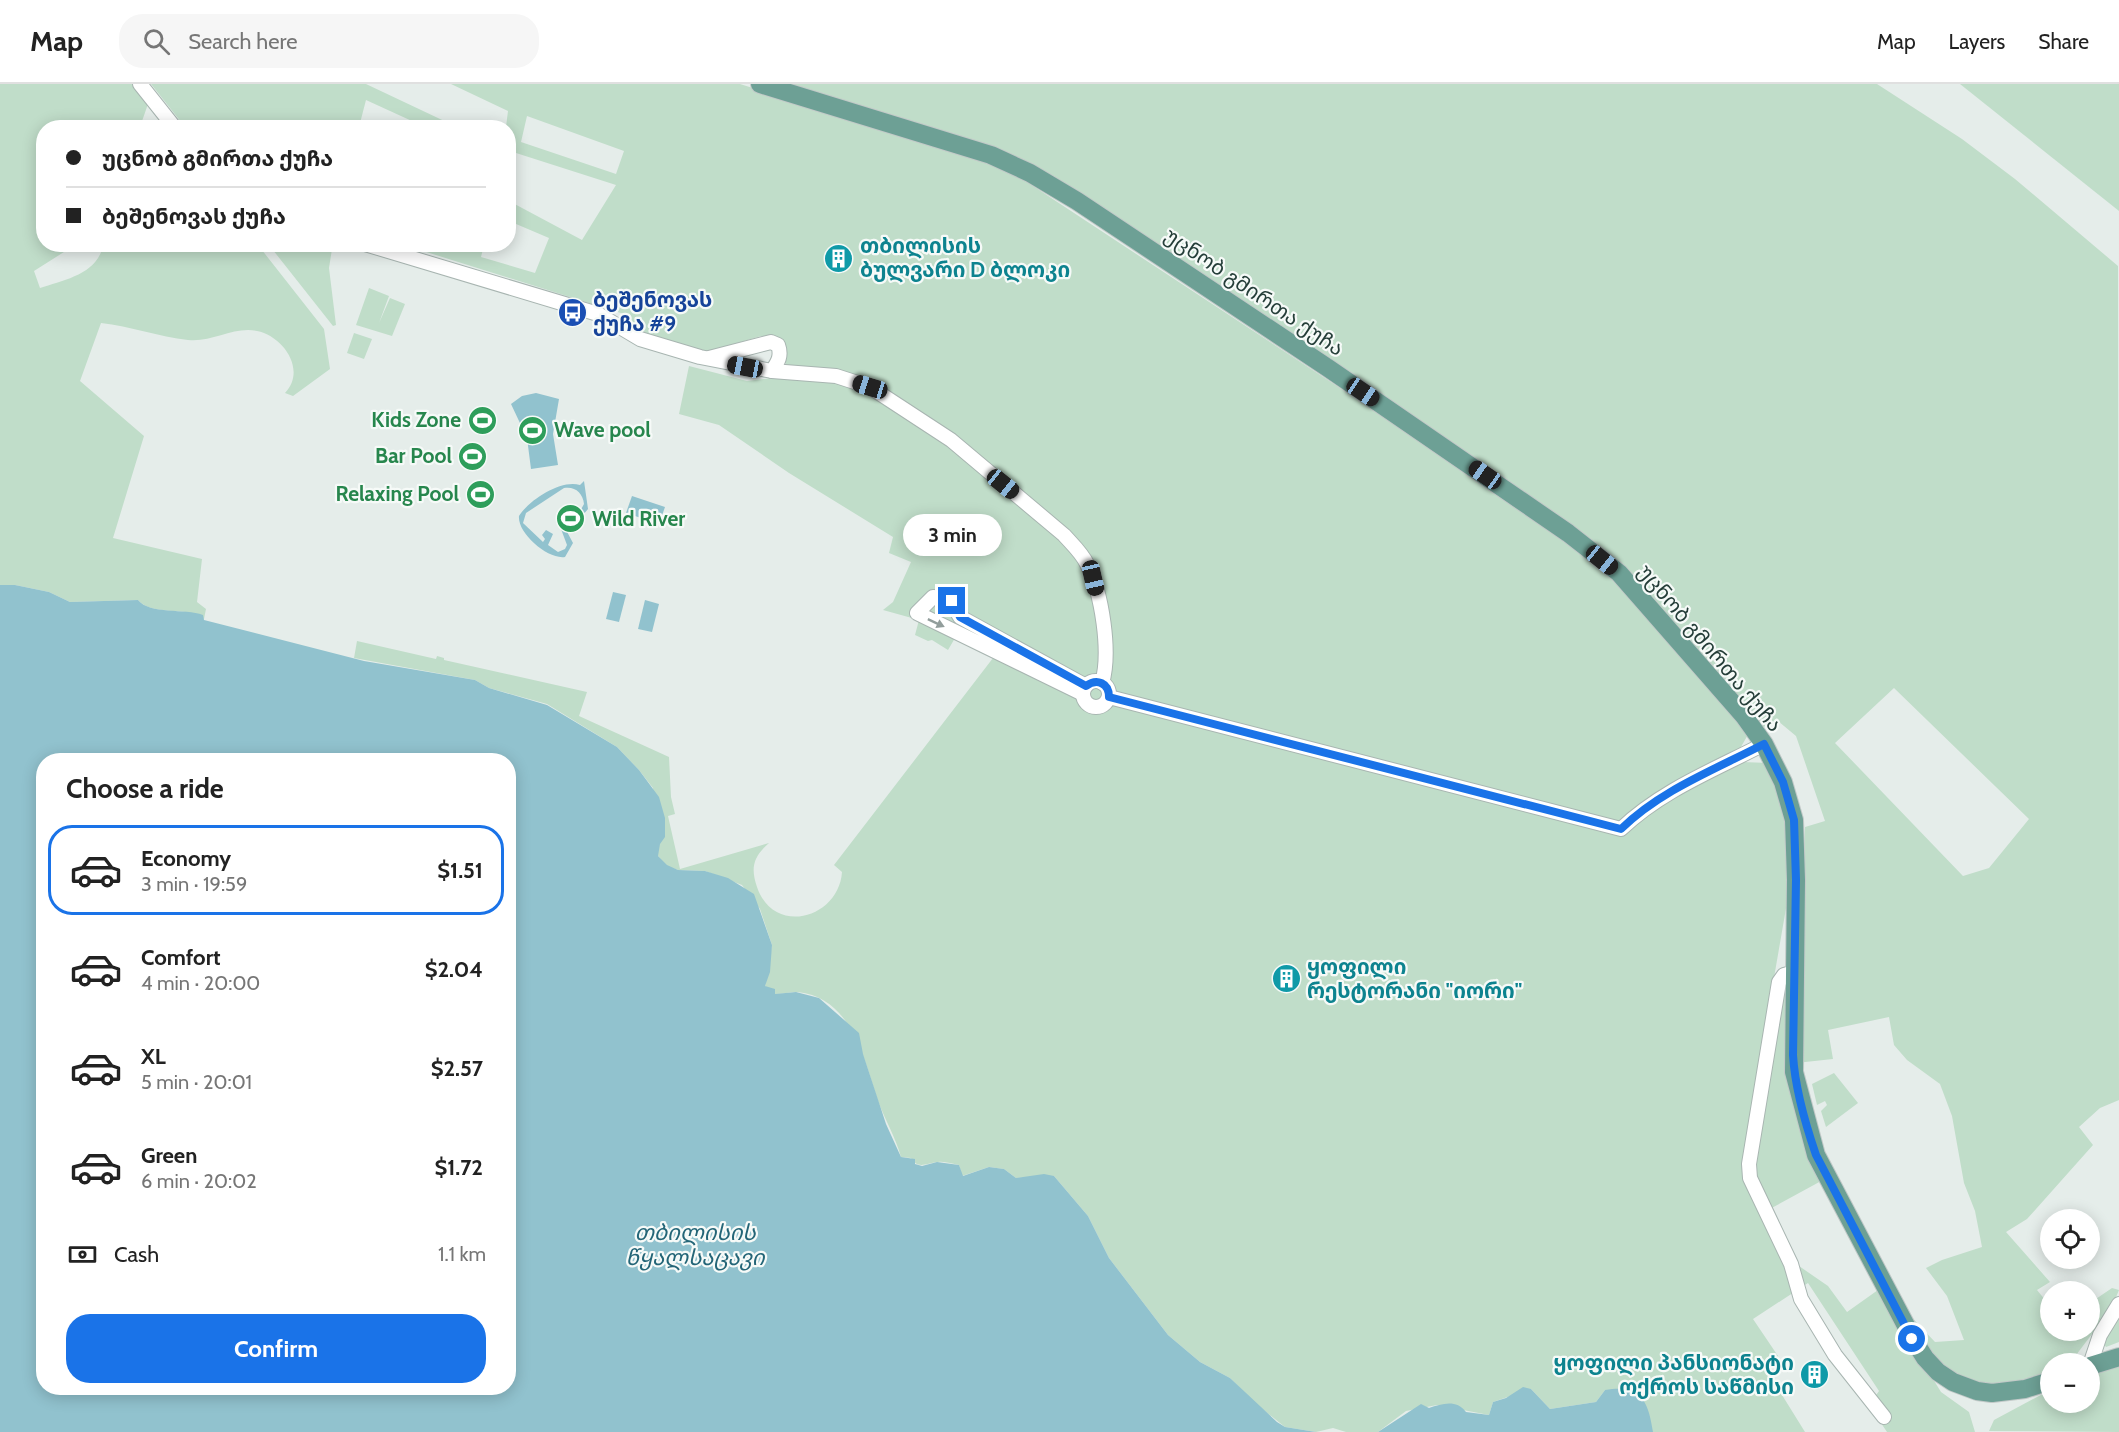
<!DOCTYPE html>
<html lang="en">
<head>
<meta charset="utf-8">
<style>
  :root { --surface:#fff; --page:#f6f6f6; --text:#222; --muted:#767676; --line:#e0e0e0; --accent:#1a73e8 }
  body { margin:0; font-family:Cabin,"Noto Sans Georgian",sans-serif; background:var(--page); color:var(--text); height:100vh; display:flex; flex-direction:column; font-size:22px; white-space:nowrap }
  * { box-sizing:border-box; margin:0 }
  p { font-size:20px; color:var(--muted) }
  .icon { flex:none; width:33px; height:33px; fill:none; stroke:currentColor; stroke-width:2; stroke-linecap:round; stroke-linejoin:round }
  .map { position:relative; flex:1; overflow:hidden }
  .panel { position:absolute; left:36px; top:669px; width:480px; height:642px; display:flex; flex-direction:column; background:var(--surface); border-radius:24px; box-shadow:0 3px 15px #0003 }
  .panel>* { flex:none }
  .guide { position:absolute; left:36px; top:36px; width:480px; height:132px; border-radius:24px; box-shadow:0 3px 15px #0003; display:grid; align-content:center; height:132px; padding:0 30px; background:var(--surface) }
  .fabs { position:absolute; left:2040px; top:1125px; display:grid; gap:12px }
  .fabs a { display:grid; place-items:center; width:60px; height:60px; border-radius:50%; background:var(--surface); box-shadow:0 3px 15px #0003; font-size:30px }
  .end { position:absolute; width:27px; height:27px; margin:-14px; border:8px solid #1a73e8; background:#fff; box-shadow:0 0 0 3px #fff }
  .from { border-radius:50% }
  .bubble { position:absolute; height:42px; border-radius:21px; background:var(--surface); box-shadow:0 3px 15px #0003; font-size:20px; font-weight:800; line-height:42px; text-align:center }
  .car { position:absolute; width:18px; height:36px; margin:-18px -9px; border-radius:8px; box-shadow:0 0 4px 2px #0007; background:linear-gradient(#222 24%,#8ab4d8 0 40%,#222 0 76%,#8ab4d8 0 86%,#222 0) }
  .guide b { display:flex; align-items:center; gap:21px; height:57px; font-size:22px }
  .guide b+b { border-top:2px solid var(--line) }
  .guide i { width:15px; height:15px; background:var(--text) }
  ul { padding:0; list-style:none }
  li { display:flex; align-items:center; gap:18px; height:90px; margin:0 12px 9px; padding:0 18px; border:3px solid transparent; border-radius:24px }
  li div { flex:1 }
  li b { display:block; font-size:22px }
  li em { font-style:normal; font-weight:800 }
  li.on { border-color:var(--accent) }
  li>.icon { width:54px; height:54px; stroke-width:1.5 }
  h2 { padding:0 30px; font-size:27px; line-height:72px }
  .pay { display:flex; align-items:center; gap:15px; height:66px; padding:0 30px; font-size:22px }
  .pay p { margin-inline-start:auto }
  .action { display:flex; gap:12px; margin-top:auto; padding:12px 30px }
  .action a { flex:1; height:69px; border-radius:24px; background:var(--accent); color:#fff; font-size:24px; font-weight:800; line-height:69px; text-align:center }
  header { display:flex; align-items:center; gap:36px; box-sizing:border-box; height:84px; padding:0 30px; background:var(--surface); border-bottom:2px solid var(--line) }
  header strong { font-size:28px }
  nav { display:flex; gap:33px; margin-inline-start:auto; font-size:21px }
  .search { width:420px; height:54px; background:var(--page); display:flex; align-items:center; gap:15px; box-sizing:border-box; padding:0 21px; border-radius:24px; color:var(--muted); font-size:22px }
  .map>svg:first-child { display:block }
  .green { fill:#c0ddc9; fill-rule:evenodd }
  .water { fill:#91c2ce; fill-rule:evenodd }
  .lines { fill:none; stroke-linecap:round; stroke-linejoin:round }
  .stream { stroke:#91c2ce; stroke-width:3 }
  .minor-casing { stroke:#a8b5b1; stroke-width:16 }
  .major-casing { stroke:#c2c9c8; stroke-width:20 }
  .minor { stroke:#fff; stroke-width:14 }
  .major { stroke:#6da095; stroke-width:18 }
  .oneway { fill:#929e9c }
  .route { stroke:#1a73e8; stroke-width:8 }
  .labels { text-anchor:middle; stroke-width:4.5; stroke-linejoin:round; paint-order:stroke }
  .culture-label { font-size:21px; font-weight:bold; fill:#0d838f; stroke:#f6faf8; text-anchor:start }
  .street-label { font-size:21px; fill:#253e39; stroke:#f6faf8 }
  .transit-label { font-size:21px; font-weight:bold; fill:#164399; stroke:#f6faf8; text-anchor:start }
  .leisure-label { font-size:21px; font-weight:bold; fill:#27864d; stroke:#f6faf8; text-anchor:end }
  .water-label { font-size:22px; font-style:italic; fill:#236577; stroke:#f6faf8 }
</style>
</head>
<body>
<header>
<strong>Map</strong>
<div class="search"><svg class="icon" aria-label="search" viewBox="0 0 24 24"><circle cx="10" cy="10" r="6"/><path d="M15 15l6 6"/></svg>Search here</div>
<nav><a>Map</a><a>Layers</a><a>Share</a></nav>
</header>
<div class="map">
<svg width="2119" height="1348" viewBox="0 0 2119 1348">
  <rect width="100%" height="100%" fill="#e5edea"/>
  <g class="green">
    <path d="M0,0H133L149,17L140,43L44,44V160L75,161L34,187L40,204C64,196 98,190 103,161H258L324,245L330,285L293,312L285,309C307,286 283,252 257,247C234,242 211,259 188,256C159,253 130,242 101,239L80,297L144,352L113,454L202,475L197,518L206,525L204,535C186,521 152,533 138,516L70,518L49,508L15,501H0Z"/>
    <path d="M151,0H366L457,43H425L366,16L359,43H185Z"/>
    <path d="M451,0H740L1001,81L1536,433L1615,494L1749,649L1738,668L1742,678L1769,679L1786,726L1789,807L1767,934L1783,907L1788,910L1823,1096L1768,1126L1799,1182L1828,1202L1847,1228L1878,1206L1941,1308L1969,1328L1975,1348H1887L1869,1321L1879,1307L1808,1199L1753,1235L1778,1272L1764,1282L1805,1348H1639L1605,1306L1596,1318L1550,1325L1531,1305L1493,1318L1489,1331L1437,1321L1406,1327L1378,1348H1346L1333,1344L1316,1348L1285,1343L1256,1320L1230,1294L1200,1278L1168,1251L1109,1174L1088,1132L1054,1092L1016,1094L1004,1085L989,1083L962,1092L959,1081C952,1080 945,1077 938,1078C925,1079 919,1086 911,1074L901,1073C896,1054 885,1036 878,1017C864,975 852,914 798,908C790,908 782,910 775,910L765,902L772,861L760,825L742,801L705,787L678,786L666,782L658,772L653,704L639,686L617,663L547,620L489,604L475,596L354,574L357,557L436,575L437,572L444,574V576L587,608L579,632L669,673L671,713L675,730L668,732L680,785L769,759C754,772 750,783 757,803C774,853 839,834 842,788L834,781L993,574L955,554L948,566L932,556L928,557L915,551L919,536L883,526L893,518L911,478L889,469L893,453L789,389L719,341L679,330L689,282L747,297L779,293L786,281L784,262L768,252H761L711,267L700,266L636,247L624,230L404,161H436L456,167L461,161H484L481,173L535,189L549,154L509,137V117L582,156L616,101L516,69L509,96L508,44L506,43L508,27ZM527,32L624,67L616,90L521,58Z"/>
    <path d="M787,0H1877L1962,55L2015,95L2118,182L2119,1016L2100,1024L2079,1043L2093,1061L2027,1135L2006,1148L2050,1198L2037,1206L2050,1222V1246H2090V1219L2112,1204L2119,1206L2111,1225L2070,1279L2050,1280V1289C2005,1311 1963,1305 1928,1267C1917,1255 1910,1237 1902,1223L1935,1258L1964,1256L1947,1212L1926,1184L1942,1176L1982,1163L1975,1127L1964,1099L1952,1032L1940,1000L1907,976L1894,961L1889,933L1828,946L1833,975L1796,979L1805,743L1825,737L1796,652L1778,637L1761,644L1624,484L1531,412L1258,233L1036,82L991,64ZM1894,604L2029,735L1989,784L1963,792L1835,659Z"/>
    <path d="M1960,0H2119V127Z"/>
    <path d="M269,161H322L332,165L329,184L336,241L333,242Z"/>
    <path d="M369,204L389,212L379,239L390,214L405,220L392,252L356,241Z"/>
    <path d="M354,249L372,255L364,275L347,269Z"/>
    <path d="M1834,989L1858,1019L1826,1043L1821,1027L1827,1021L1825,1017L1817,1021L1812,1000Z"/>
    <path d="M2119,1228V1258L2106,1263L2103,1259Z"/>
    <path d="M2119,1283V1348L1989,1347L1994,1336L2050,1306V1318H2090V1291Z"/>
  </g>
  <g class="water">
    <path d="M536,309L559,315L553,350L558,381L531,385L527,354L511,320L522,312Z"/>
    <path d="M584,397L588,425C582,434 570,435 565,444L573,459L565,473C548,476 517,449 519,432C529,416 561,395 580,401ZM564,404C575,402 583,409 584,420L579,429L563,437L561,445L567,461L565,465L558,468L548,461L553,450L546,446L542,451L545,455L543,458L523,439L526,429Z"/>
    <path d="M632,412L665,423L659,440L626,429Z"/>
    <path d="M0,501H15L49,508L70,518L138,516C150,531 185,524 203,531L204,536L364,577L475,596L489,604L547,621L617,663L639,686L659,713L665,734V753L660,760L658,772L667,781L678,786L705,787L728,794L754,810L772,861L770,888L765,902L775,905V910L796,908L819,914L859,949L863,970L886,1040L901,1073L915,1075V1080L922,1082L937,1078L959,1081L963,1092L989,1083L1004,1085L1016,1094L1044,1090L1054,1092L1088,1132L1109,1174L1168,1251L1200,1278L1230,1294L1277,1338L1285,1343L1316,1348H0ZM44,676H508V1304H44Z"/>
    <path d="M613,508L626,511L619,538L606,535Z"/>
    <path d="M645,516L659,520L652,548L638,545Z"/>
    <path d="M1523,1303L1531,1305L1550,1325L1596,1318L1605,1306C1641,1300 1648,1316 1653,1348H1378L1421,1320L1429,1324C1442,1320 1456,1315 1466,1328L1489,1331L1493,1318L1506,1314Z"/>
  </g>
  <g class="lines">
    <path class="stream" d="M1639,1313L1642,1303"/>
    <defs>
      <g id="minor">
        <path d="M140,0L175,44"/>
        <path d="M365,160L598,230L640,255L700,273L772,287L836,292L870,303L951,356L1064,451C1072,460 1082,469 1087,480C1102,509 1111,568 1102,599"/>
        <path d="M709,274L771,258L778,261C782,272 778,278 772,287"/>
        <circle cx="1096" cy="610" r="13"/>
        <path d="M1083,610L917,529L933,513L949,514L960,533L1086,602"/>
        <path d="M1109,613L1621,745C1662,706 1714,686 1764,660"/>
        <path d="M1795,888L1784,891L1779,898L1749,1080L1750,1094L1791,1180L1801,1215L1835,1271L1884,1333"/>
        <path d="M2090,1281L2100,1251L2119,1220"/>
      </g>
      <g id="major">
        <path d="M760,0L991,71L1030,89L1077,117L1328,284L1568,449L1619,489L1744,632L1764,660L1783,698L1794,736L1796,796L1794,988L1816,1071L1913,1255L1925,1274L1938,1288L1953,1298L1977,1307L1992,1309L2025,1305L2050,1297"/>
        <path d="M2090,1282L2119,1273"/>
      </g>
    </defs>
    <use href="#minor" class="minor-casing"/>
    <use href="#major" class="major-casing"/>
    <use href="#minor" class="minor"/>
    <use href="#major" class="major"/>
  </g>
  <defs><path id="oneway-solid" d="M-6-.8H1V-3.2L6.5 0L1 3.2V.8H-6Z" transform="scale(1.5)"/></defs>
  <use class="oneway" href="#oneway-solid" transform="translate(936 539) rotate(25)"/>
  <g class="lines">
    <path class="route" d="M952,517L960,533L1086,602C1097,594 1109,599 1109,613L1621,745C1661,706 1714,686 1764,660L1783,698L1794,736L1796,796L1793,971C1795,1005 1805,1039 1816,1071L1912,1255"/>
  </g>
  <defs>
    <symbol id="building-disc" viewBox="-11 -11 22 22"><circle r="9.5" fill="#0f9aa8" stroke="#f6faf8"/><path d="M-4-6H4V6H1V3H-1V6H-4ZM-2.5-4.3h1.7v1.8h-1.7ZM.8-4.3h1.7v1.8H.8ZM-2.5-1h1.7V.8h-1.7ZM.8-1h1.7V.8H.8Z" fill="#fff"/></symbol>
    <symbol id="bus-disc" viewBox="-11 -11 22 22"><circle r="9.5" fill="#1a4fb4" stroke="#f6faf8"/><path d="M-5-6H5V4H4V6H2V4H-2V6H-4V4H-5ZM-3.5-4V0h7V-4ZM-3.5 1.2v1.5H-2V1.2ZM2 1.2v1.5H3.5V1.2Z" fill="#fff"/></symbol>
    <symbol id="stadium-disc" viewBox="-11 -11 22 22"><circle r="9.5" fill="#2e9e5b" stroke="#f6faf8"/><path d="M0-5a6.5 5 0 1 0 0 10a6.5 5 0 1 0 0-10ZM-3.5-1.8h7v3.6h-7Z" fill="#fff"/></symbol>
  </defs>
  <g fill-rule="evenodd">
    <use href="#building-disc" x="822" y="158" width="33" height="33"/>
    <use href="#bus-disc" x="556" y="212" width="33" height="33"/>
    <use href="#stadium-disc" x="466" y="320" width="33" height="33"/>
    <use href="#stadium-disc" x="516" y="330" width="33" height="33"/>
    <use href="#stadium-disc" x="456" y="356" width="33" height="33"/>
    <use href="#stadium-disc" x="464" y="394" width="33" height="33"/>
    <use href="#stadium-disc" x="554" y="418" width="33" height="33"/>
    <use href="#building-disc" x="1270" y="878" width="33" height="33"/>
    <use href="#building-disc" x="1798" y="1274" width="33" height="33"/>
  </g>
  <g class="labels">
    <g class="culture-label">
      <text x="860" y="169">თბილისის<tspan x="860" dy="24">ბულვარი D ბლოკი</tspan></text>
      <text x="1307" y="890">ყოფილი<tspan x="1307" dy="24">რესტორანი "იორი"</tspan></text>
      <text x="1794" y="1286" text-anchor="end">ყოფილი პანსიონატი<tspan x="1794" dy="24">ოქროს საწმისი</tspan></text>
    </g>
    <g class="street-label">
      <text transform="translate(1254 208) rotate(34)" y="7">უცნობ გმირთა ქუჩა</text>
      <text transform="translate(1710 564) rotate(50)" y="7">უცნობ გმირთა ქუჩა</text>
    </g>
    <g class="transit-label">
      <text x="593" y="223">ბეშენოვას<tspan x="593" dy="24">ქუჩა #9</tspan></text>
    </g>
    <g class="leisure-label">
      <text x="461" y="343">Kids Zone</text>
      <text x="554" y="353" text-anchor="start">Wave pool</text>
      <text x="452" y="379">Bar Pool</text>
      <text x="459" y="417">Relaxing Pool</text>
      <text x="592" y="442" text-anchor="start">Wild River</text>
    </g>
    <g class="water-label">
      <text x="695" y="1156">თბილისის<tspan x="695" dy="25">წყალსაცავი</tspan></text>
    </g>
  </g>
</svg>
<div class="fabs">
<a><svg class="icon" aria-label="locate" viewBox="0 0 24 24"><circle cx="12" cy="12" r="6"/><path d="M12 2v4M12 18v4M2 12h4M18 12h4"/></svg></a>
<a>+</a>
<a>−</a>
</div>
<i class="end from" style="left:1912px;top:1255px"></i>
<i class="end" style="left:952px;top:517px"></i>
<div class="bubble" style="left:903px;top:430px;width:99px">3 min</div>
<i class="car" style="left:745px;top:283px;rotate:281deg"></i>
<i class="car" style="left:870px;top:303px;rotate:287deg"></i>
<i class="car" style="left:1363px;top:308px;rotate:124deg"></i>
<i class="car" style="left:1485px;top:391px;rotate:305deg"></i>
<i class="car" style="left:1003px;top:400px;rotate:129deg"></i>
<i class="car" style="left:1602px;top:476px;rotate:129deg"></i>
<i class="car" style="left:1093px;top:494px;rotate:167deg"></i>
<div class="guide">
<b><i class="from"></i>უცნობ გმირთა ქუჩა</b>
<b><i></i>ბეშენოვას ქუჩა</b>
</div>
<section class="panel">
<h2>Choose a ride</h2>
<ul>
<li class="on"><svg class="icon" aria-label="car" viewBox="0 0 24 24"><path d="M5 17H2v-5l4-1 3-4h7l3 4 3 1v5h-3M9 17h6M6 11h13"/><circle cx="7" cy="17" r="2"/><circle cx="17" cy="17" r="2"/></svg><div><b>Economy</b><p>3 min · 19:59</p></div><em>$1.51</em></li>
<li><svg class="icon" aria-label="car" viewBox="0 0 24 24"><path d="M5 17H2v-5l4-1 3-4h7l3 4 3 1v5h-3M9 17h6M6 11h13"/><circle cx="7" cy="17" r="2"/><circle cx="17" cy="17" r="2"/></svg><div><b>Comfort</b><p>4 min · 20:00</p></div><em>$2.04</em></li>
<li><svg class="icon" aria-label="car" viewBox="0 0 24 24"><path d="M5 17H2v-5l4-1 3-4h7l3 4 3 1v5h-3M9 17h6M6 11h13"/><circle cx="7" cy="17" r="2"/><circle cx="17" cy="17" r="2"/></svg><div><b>XL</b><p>5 min · 20:01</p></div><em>$2.57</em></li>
<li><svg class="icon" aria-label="car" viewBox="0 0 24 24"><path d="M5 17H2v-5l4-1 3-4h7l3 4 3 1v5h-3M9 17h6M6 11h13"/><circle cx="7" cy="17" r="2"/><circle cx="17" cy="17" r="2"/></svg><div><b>Green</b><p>6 min · 20:02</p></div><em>$1.72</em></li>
</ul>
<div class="pay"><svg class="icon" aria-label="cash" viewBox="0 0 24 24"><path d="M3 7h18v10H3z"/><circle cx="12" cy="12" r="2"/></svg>Cash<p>1.1 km</p></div>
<div class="action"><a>Confirm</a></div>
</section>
</div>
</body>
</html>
